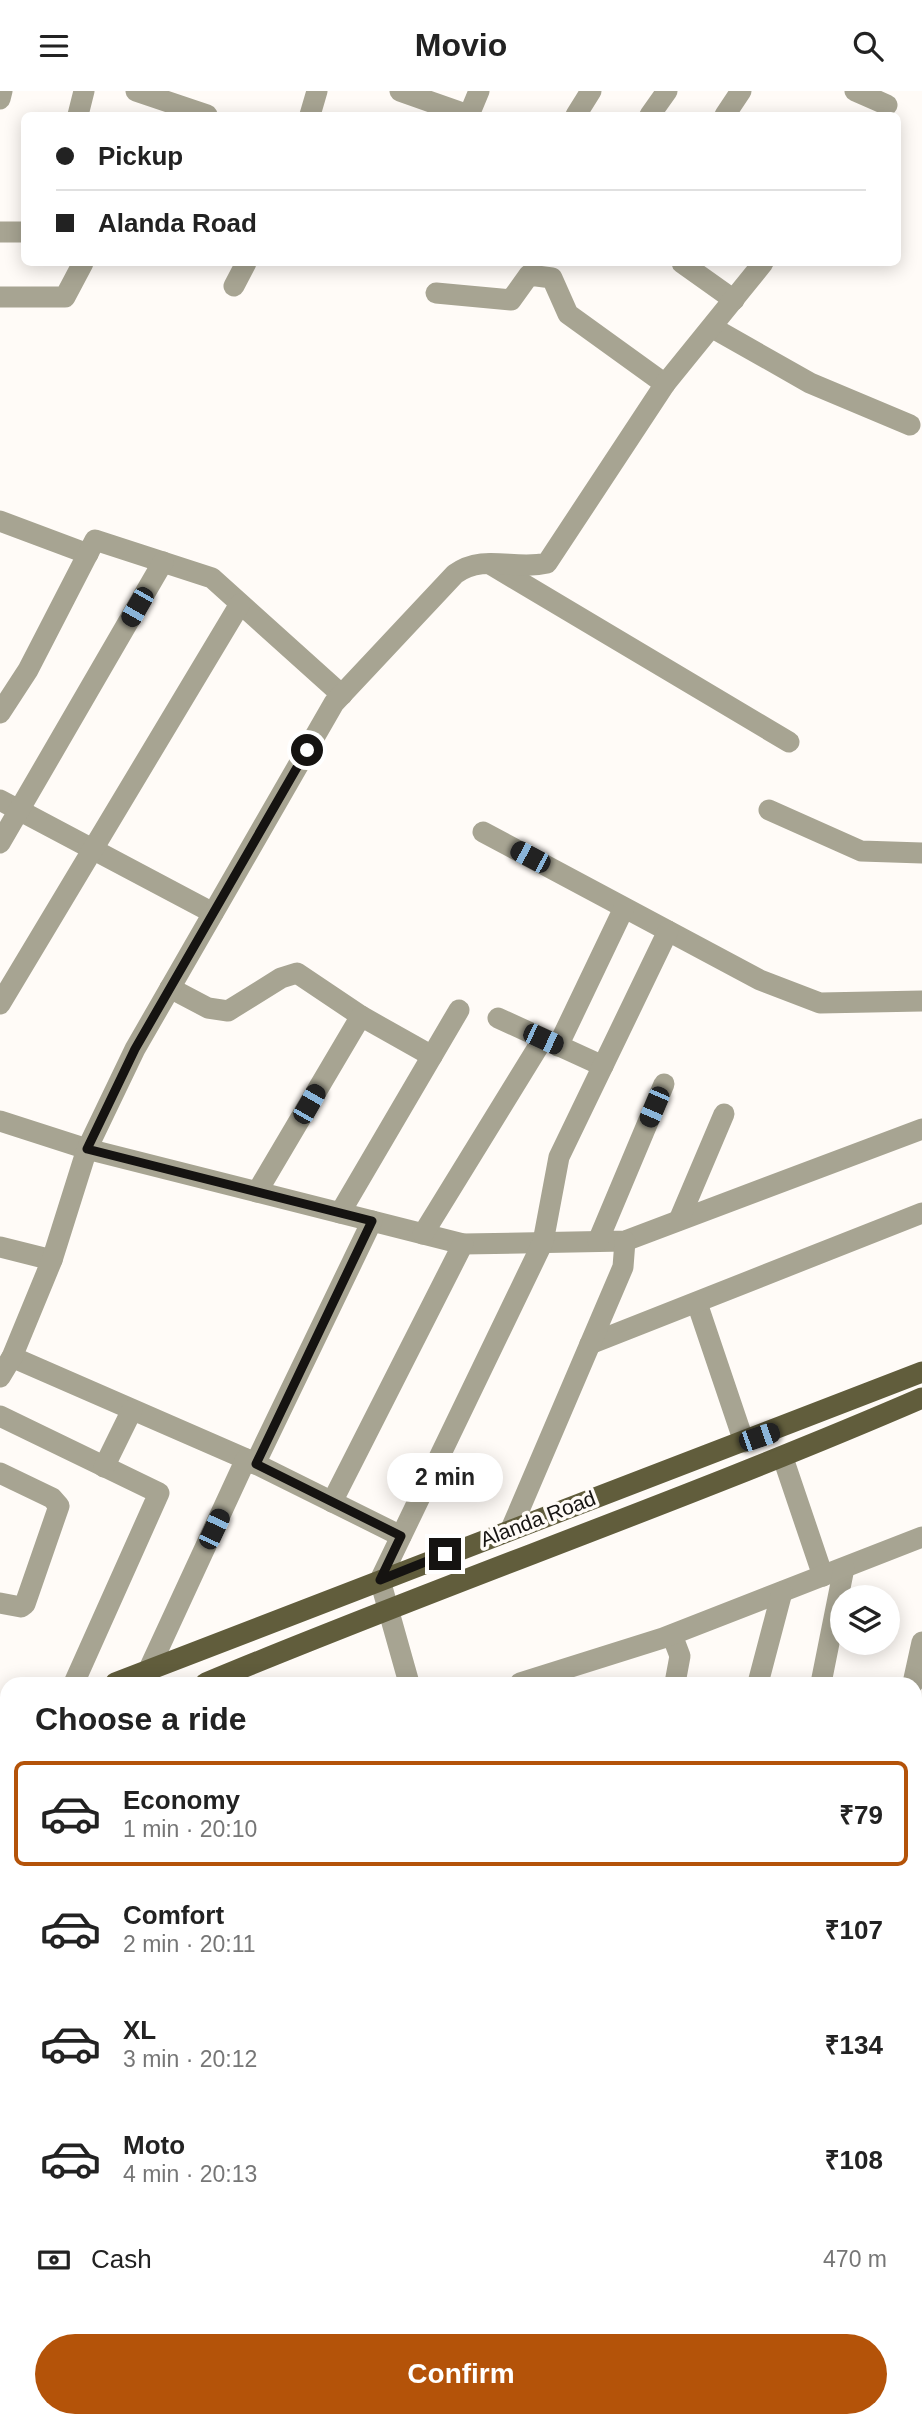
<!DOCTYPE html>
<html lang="en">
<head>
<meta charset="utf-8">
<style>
  :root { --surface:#fff; --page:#f2f2f2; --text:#222; --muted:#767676; --line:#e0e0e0; --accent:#b45309 }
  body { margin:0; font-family:Helvetica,sans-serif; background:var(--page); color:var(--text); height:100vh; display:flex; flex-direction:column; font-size:26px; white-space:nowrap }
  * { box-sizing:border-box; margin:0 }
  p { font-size:23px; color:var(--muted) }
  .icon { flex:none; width:38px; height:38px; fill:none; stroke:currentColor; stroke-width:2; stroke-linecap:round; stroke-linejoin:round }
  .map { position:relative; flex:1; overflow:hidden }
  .side { position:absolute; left:0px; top:1586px; width:922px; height:751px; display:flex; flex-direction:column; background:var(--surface); border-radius:21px 21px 0 0; box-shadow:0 4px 18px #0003 }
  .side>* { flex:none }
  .guide { position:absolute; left:21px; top:21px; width:880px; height:154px; border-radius:10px; box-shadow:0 4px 18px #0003; display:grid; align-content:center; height:154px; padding:0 35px; background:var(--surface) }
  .tools { position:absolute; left:830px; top:1494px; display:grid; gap:14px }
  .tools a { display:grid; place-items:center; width:70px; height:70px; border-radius:50%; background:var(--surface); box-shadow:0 4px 18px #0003; font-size:35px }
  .end { position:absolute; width:32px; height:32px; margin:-16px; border:9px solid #151311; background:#fff; box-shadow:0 0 0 4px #fff }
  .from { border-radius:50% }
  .bubble { position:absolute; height:49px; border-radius:24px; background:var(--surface); box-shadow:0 4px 18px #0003; font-size:23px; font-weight:600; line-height:49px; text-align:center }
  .car { position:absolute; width:21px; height:42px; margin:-21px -10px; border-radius:9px; box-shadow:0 0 5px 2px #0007; background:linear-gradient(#222 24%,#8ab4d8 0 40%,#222 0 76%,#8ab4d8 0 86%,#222 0) }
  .guide b { display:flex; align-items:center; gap:24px; height:66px; font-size:26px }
  .guide b+b { border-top:2px solid var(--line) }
  .guide i { width:18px; height:18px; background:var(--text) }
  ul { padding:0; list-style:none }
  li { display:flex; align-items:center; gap:21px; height:105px; margin:0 14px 10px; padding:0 21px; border:4px solid transparent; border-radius:10px }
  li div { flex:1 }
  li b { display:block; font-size:26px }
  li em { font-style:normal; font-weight:600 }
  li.current { border-color:var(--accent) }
  li>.icon { width:63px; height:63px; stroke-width:1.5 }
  h2 { padding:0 35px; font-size:32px; line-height:84px }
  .pay { display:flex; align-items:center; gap:18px; height:77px; padding:0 35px; font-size:26px }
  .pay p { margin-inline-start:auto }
  .cta { display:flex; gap:14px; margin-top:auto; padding:14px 35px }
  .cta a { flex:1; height:80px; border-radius:42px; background:var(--accent); color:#fff; font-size:28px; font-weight:600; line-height:80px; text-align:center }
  header { display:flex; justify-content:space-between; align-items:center; height:91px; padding:0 35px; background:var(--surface); font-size:32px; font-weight:600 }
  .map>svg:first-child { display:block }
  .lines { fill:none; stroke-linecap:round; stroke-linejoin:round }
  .minor { stroke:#a7a492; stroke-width:21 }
  .major { stroke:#615d3c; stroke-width:21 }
  .route { stroke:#151311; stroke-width:9 }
  .labels { text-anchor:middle; stroke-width:7; stroke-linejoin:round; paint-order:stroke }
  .street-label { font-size:21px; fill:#151311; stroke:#fffbf7 }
</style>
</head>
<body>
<header><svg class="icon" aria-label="menu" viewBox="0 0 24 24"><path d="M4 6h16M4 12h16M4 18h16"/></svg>Movio<svg class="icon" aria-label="search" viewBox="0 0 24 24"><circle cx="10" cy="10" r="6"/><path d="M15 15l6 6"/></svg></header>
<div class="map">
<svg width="922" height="2336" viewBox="0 0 922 2336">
  <rect width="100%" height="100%" fill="#fffbf7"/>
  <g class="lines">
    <g class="minor">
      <path d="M136,0L207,24"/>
      <path d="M400,0L468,24"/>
      <path d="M855,0L887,14"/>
      <path d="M0,8L2,0"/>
      <path d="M78,24L84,0"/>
      <path d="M310,24L317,0"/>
      <path d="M469,24L479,0"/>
      <path d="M576,24L591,0"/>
      <path d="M650,24L667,0"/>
      <path d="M725,24L741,0"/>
      <path d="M0,141H24"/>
      <path d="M682,172L734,209"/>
      <path d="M234,195L246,172"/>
      <path d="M436,202L511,209L529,184L552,187L568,223L665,293"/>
      <path d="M0,206H65L83,172"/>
      <path d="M713,237L810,292L910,334"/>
      <path d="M0,430L88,463"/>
      <path d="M490,473L789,651"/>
      <path d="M0,622L28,579L95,449L212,487L342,604"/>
      <path d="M0,709L213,822"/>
      <path d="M769,719L861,760L922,762"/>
      <path d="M483,741L760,889L820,912L922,910"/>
      <path d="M0,752L163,471"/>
      <path d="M170,897L208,917L228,920L281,887L297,882L361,925"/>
      <path d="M0,913L240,513"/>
      <path d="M498,927L603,975"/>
      <path d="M558,955L624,817"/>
      <path d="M0,1030L87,1058L463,1153L625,1150L922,1038"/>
      <path d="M257,1101L361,925L432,965"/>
      <path d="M340,1122L459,919"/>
      <path d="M679,1129L724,1023"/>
      <path d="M423,1143L543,948"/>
      <path d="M598,1150L664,993"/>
      <path d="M0,1156L52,1169"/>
      <path d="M697,1212L744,1351"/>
      <path d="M590,1253L922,1122"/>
      <path d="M12,1266L246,1368"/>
      <path d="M0,1286L12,1266L52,1169L87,1058L135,958L334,612L455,483C484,462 515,480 547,472L665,293L763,172"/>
      <path d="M0,1325L159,1402L74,1592"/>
      <path d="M783,1367L823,1485"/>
      <path d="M255,1373L372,1130"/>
      <path d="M104,1376L132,1319"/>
      <path d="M0,1382L52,1407L59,1415L25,1513L21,1516L0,1512"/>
      <path d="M332,1411L463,1153"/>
      <path d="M511,1438L623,1176L625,1150"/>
      <path d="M672,1544L680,1565L675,1592"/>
      <path d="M149,1578L246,1368L401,1445"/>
      <path d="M409,1592L380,1489L543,1151L559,1066L668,840"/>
      <path d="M520,1592L663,1547L922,1446"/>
      <path d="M758,1592L782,1501"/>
      <path d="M821,1592L844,1477"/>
      <path d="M913,1592L922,1551"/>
      <path d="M915,1675L922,1676"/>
      <path d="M0,1749L7,1773"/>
      <path d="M0,1946L7,1944"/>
      <path d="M915,1999L922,2003"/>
      <path d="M915,2165L922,2169"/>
      <path d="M0,2198L4,2211"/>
      <path d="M121,2329L122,2336"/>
      <path d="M881,2329L891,2336"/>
      <path d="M418,2336L419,2329"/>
      <path d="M480,2336L482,2329"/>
      <path d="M608,2336L609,2329"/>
      <path d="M740,2336L742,2329"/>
    </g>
    <g class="major">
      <path d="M115,1592L922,1281"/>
      <path d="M206,1592C443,1493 686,1409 922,1307"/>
      <path d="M0,1636L7,1634"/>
      <path d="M0,1675L7,1672"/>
    </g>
  </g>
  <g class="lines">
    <path class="route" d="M307,659L135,958L87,1058L372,1130L256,1373L401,1445L380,1489L445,1463"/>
  </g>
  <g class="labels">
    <g class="street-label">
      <text transform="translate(538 1428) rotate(-21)" y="7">Alanda Road</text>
    </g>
  </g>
</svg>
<div class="tools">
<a><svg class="icon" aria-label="layers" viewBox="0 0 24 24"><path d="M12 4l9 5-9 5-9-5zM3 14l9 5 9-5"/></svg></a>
</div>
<i class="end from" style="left:307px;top:659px"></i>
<i class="end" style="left:445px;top:1463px"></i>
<div class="bubble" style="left:387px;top:1362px;width:116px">2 min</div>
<i class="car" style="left:137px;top:516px;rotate:210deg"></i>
<i class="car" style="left:530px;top:766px;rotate:298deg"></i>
<i class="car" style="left:543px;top:948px;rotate:115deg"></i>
<i class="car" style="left:309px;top:1013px;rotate:30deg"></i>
<i class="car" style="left:654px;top:1016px;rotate:203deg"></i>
<i class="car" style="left:759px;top:1346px;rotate:71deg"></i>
<i class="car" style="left:214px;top:1438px;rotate:25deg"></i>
<div class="guide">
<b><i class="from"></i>Pickup</b>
<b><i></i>Alanda Road</b>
</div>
<section class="side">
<h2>Choose a ride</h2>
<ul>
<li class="current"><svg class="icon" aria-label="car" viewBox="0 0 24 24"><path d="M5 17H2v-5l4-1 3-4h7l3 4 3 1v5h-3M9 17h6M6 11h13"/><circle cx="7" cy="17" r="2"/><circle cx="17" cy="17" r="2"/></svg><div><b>Economy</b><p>1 min · 20:10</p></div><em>₹79</em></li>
<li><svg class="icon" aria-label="car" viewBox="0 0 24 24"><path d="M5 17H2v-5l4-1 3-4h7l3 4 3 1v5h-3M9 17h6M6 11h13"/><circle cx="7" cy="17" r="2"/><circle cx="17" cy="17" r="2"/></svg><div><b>Comfort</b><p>2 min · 20:11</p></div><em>₹107</em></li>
<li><svg class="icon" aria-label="car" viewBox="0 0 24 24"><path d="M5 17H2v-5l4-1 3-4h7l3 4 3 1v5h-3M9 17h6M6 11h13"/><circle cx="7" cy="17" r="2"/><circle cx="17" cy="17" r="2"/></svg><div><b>XL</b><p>3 min · 20:12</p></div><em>₹134</em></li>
<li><svg class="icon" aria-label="car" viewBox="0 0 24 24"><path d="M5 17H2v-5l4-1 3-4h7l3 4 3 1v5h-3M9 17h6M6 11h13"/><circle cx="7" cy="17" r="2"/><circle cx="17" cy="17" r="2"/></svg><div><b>Moto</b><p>4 min · 20:13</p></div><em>₹108</em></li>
</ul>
<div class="pay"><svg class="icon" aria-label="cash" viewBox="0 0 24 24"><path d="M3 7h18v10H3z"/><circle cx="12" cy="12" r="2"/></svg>Cash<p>470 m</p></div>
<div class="cta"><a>Confirm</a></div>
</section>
</div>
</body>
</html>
